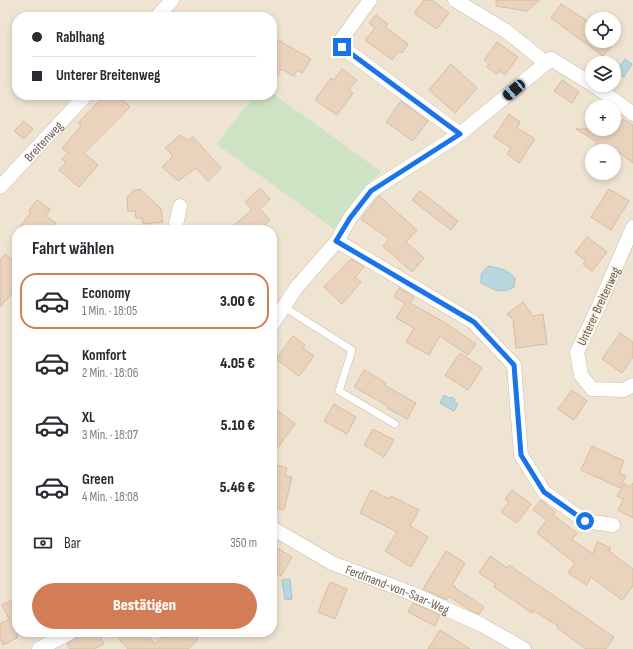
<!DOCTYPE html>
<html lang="de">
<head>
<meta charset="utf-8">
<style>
  :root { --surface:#fff; --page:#f2f2f3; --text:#2b2b33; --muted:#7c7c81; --line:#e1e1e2; --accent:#d37d56 }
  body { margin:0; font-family:"Sofia Sans Condensed",sans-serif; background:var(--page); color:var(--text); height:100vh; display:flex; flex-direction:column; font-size:15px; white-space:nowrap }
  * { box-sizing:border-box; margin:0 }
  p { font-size:13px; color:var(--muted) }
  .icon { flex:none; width:22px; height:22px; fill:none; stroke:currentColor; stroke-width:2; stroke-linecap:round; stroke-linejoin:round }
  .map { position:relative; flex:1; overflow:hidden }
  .sheet { position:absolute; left:12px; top:225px; width:265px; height:412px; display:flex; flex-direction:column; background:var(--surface); border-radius:16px; box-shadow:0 2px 6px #0003 }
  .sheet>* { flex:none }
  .guide { position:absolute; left:12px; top:12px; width:265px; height:88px; border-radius:16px; box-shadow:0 2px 6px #0003; display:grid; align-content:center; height:88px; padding:0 20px; background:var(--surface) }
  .buttons { position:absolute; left:585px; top:12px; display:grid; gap:8px }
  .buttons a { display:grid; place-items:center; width:36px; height:36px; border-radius:50%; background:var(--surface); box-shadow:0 2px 6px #0003; font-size:20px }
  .end { position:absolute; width:18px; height:18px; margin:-9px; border:5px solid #1a73e8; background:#fff; box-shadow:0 0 0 2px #fff }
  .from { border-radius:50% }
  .car { position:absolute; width:12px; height:24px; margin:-12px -6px; border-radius:5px; box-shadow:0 0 3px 1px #0007; background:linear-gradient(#222 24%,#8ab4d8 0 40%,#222 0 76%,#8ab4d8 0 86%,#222 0) }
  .guide b { display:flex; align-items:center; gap:14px; height:38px; font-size:15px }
  .guide b+b { border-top:1px solid var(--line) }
  .guide i { width:10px; height:10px; background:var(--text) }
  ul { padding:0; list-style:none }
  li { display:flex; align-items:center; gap:12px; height:56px; margin:0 8px 6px; padding:0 12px; border:2px solid transparent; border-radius:16px }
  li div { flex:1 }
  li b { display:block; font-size:15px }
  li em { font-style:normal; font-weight:800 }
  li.on { border-color:var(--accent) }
  li>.icon { width:36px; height:36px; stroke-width:1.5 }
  h2 { padding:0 20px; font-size:18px; line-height:48px }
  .pay { display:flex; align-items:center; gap:10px; height:44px; padding:0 20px; font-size:15px }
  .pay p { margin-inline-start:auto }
  .cta { display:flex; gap:8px; margin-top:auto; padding:8px 20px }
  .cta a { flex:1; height:46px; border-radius:24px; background:var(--accent); color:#fff; font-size:16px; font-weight:800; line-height:46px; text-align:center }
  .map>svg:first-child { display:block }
  .residential { fill:#efe4d1; fill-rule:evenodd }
  .green { fill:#cde3c3 }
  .water { fill:#b9d6df; stroke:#a1c4cf }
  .building { fill:#ead3bd; stroke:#dabba0 }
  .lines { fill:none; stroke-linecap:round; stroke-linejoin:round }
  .service-casing { stroke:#c9bcad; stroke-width:8 }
  .minor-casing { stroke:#c9bcad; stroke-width:15 }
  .service { stroke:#fff; stroke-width:7 }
  .minor { stroke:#fff; stroke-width:14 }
  .route { stroke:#1a73e8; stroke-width:5 }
  .labels { text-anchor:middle; stroke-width:3.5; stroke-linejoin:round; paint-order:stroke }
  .street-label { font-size:13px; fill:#6c5a4c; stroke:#fcf5e7 }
</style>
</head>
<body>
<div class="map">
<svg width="633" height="649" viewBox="0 0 633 649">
  <rect width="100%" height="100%" fill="#f8f1e2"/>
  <path class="residential" d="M0,0H633V649H0ZM17,17H272V93L382,172L368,183L335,229L216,144L255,95H17ZM592,19H614V41H592ZM592,63H614V85H592ZM592,107H614V129H592ZM592,151H614V173H592ZM17,230H272V632H17Z"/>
  <path class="green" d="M272,93L382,172L368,183L334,229L216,144L255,95H272Z"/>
  <g class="water">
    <path d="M625,59L632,64L624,77L616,72Z"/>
    <path d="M488,266C499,268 508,269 515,279L514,287C501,294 494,290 481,283V274Z"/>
    <path d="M444,395L449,398L452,397L455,399L454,402L458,404L454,411L440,403Z"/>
    <path d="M290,579L292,599L285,600L282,580Z"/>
  </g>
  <g class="building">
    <path d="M424,0H432L449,13L437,29L414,13Z"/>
    <path d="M496,0H540L527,11L496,6Z"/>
    <path d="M561,4L592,24V41H615L603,56L551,18Z"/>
    <path d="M376,15L388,24L385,27L408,44L402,53L399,51L392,60L365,40L375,28L369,23Z"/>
    <path d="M276,39L311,59L302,73L297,70L294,76L281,69L272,85V46Z"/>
    <path d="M497,42L518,57L505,75L499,71L497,74L487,67L489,64L484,60Z"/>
    <path d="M451,64L477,88L455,113L429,90Z"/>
    <path d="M342,69L357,80L349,90L353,93L337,115L315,100L331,78L334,80Z"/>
    <path d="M562,80L579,92L572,103L554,91Z"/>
    <path d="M105,95H118L130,107L84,153L98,165L79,187L59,170L66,162L62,159L68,153L62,148L81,126L78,123Z"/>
    <path d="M401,101L428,121L413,141L386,122Z"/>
    <path d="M509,114L520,122L517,128L535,139L519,163L507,154L511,148L494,137Z"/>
    <path d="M614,118L621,122L623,119L633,125V163L609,145L605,151H602L594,146L597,142L576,129H614Z"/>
    <path d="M24,121L33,129L24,139L14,131Z"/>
    <path d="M180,135L187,140L193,137L221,168L208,181L196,168L178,181L162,167L173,156L165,148Z"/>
    <path d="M260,188L270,199L260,209L270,220L259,230H228L252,210L245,202Z"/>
    <path d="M140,189L161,209L163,222L143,224L142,218H136L135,211H128L127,198L133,191Z"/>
    <path d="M609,189L629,201L611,230L591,217Z"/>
    <path d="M420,191L458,221L451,230L412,200Z"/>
    <path d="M379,196L417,230L406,242L424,258L412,272L383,246L389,239L361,219Z"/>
    <path d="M37,200L50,209L46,216L56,223L51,230H18L31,212L29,211Z"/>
    <path d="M587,237L607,252L592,271L583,264L586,260L575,253Z"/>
    <path d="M5,254L17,264V288L0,307V260Z"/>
    <path d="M351,259L364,267L355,277L361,282L342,304L324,287Z"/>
    <path d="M399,288L414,297L410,303L444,322L476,344L468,355L440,336L429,355L406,342L414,328L396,318L405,303L394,297Z"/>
    <path d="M523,302L533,316L543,314L547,344L516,348L513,320L507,314Z"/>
    <path d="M620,333L633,342V357L622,373L602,359Z"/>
    <path d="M293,336L305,345L303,348L314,356L299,376L276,359Z"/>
    <path d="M460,353L482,368L468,390L445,375Z"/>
    <path d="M364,370L386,383L384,385L416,403L407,419L387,408L388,406L354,387Z"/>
    <path d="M572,390L587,401L574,420L558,409Z"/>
    <path d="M334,404L356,417L347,434L324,421Z"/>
    <path d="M272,406L295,424L272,455Z"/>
    <path d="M373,429L394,440L384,457L364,445Z"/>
    <path d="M592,446L624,461L619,473L626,476L620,488L581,470Z"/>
    <path d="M272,464L287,468L285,476L292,477L284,510L272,507Z"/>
    <path d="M633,483V518L618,510L624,499L617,496L624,484L630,487Z"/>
    <path d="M371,490L389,499L391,496L419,510L410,526L428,537L411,567L385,551L397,532L360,513Z"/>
    <path d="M512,490L531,504L517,523L501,512L509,502L505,499Z"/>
    <path d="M541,500L555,512L553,515L577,533L572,540L593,554L597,542L611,548L609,551L633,569V586L622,600L591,577L587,585L568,573L575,563L537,533L547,520L533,510Z"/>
    <path d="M272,545L292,557L281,576L272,570Z"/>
    <path d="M446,551L465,563L452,585L456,587L455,588L484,607L479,614L471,611L449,596L447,600L423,589Z"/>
    <path d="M490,556L507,568L509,565L614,637L606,649H586L557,628L558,626L533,610L532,613L494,587L496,584L479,573Z"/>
    <path d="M330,582L347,589L335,619L318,612Z"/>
    <path d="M17,598V638L3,645L0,638V624L9,619L2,605Z"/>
    <path d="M413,603L440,615L435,626L408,612Z"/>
    <path d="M440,630L470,649H428Z"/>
    <path d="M79,632H98L104,644L94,649H70L67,644L78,637Z"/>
    <path d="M113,632H145L155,644L167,632H192L198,639L188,649H128Z"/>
  </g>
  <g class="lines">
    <defs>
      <path id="service" d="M284,307L352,350L339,391L395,424"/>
      <g id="minor">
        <path d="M370,0L341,40L342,47L460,134"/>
        <path d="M455,0L506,31L546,63"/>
        <path d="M157,17L172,0"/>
        <path d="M593,85L605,93L633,114"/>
        <path id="s1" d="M0,187L86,95"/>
        <path d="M633,227L597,310L577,352L581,375L592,389L624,390L633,385"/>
        <path d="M175,230L180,206"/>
        <path d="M337,241L473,322L514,365L521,455L544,492L585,521L613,525"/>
        <path d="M272,325L296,288L337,241L350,218L371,191L460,134L551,59L592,84"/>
        <path id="s2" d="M272,528L332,563L411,593L482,625L524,649"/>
        <path d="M39,649L71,632"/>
      </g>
    </defs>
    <use href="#service" class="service-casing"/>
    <use href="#minor" class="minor-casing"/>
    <use href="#service" class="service"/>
    <use href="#minor" class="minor"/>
  </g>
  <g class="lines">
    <path class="route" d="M342,47L460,134L371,191L350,218L336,241L474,322L514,365L521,455L544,492L585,521"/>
  </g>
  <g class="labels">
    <g class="street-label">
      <text dy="5" stroke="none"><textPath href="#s1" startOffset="63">Breitenweg</textPath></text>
      <text transform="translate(598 306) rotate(-65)" y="5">Unterer Breitenweg</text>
      <text dy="5" stroke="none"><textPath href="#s2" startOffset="140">Ferdinand-von-Saar-Weg</textPath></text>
    </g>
  </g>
</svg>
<div class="buttons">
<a><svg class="icon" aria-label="locate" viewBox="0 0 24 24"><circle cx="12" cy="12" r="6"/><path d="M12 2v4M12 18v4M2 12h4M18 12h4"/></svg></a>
<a><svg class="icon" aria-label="layers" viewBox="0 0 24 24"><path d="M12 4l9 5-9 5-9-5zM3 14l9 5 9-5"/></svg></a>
<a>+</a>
<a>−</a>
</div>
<i class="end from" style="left:585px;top:521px"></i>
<i class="end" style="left:342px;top:47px"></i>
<i class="car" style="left:514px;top:90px;rotate:230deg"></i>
<div class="guide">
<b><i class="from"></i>Rablhang</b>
<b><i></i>Unterer Breitenweg</b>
</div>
<section class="sheet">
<h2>Fahrt wählen</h2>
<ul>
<li class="on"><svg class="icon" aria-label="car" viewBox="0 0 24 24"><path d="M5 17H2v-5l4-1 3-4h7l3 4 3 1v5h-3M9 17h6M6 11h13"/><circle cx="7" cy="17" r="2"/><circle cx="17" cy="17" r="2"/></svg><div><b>Economy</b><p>1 Min. · 18:05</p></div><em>3.00 €</em></li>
<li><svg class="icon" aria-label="car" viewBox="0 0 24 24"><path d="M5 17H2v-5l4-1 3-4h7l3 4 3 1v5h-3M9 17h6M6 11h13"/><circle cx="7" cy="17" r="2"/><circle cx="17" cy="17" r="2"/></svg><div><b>Komfort</b><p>2 Min. · 18:06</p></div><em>4.05 €</em></li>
<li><svg class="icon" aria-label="car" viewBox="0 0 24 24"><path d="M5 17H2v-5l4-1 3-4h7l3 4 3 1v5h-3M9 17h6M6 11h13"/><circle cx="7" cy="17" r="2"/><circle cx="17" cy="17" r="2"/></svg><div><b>XL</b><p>3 Min. · 18:07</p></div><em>5.10 €</em></li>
<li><svg class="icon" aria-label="car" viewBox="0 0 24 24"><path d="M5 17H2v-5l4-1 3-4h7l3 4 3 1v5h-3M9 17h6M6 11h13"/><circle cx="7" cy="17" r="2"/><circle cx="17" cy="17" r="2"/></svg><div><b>Green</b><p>4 Min. · 18:08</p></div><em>5.46 €</em></li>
</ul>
<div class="pay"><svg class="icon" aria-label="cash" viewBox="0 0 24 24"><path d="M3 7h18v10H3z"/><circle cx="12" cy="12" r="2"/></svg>Bar<p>350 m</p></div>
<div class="cta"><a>Bestätigen</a></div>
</section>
</div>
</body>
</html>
